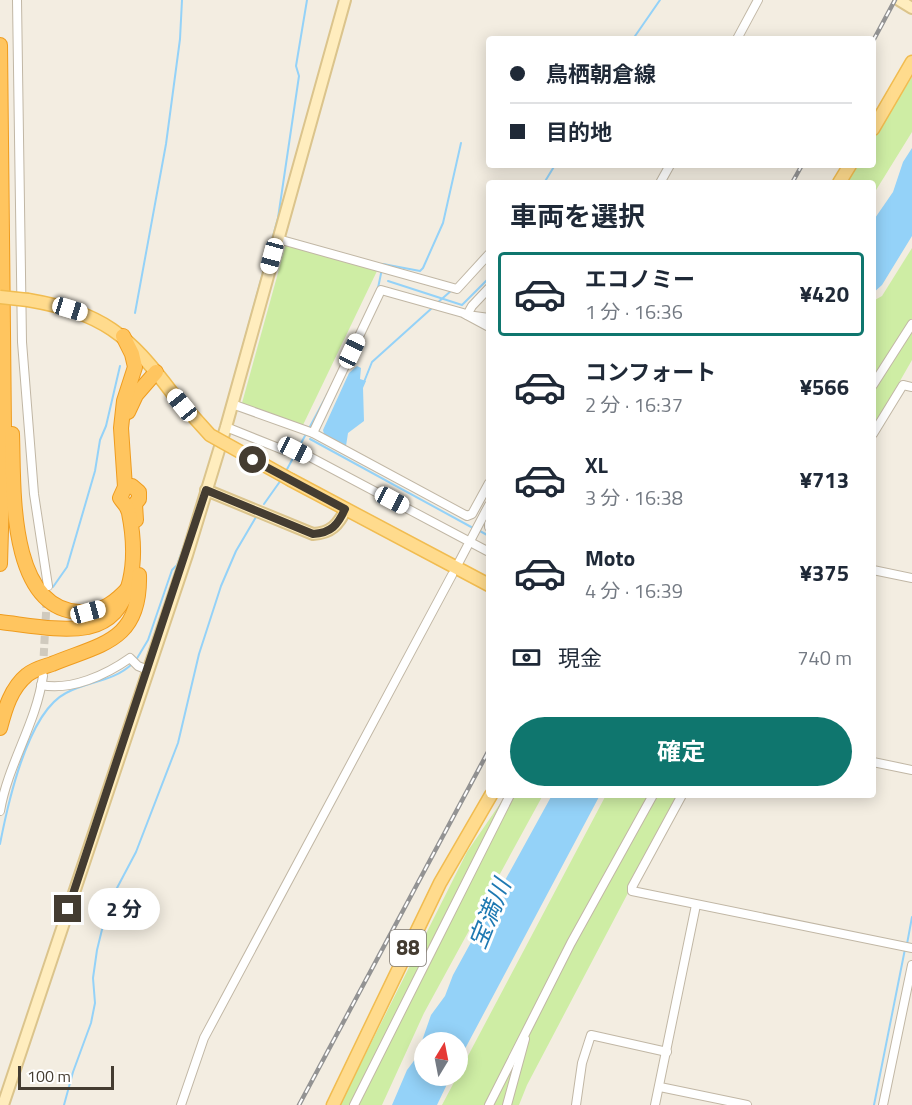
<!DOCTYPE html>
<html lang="ja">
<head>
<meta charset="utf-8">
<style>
  :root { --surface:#fff; --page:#f6f6f7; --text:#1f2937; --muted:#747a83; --line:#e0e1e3; --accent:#0f766e }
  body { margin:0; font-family:"Titillium Web","Noto Sans JP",sans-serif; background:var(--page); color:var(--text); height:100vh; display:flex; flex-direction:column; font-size:22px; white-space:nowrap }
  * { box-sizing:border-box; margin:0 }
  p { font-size:20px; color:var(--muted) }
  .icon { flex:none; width:33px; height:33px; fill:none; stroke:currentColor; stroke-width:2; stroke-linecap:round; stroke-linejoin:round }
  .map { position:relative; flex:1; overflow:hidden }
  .panel { position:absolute; left:486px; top:180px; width:390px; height:618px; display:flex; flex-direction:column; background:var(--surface); border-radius:6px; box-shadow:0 3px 15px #0003 }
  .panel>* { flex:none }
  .banner { position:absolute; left:486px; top:36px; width:390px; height:132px; border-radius:6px; box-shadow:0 3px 15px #0003; display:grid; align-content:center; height:132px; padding:0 24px; background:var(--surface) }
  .needle { width:39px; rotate:10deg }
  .tools { position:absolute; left:414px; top:1032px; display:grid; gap:12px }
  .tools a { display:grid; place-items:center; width:54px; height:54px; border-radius:50%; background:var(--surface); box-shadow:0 3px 15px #0003; font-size:30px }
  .scale { position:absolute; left:18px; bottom:15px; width:96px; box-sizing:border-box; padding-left:6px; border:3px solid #443c31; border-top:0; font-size:16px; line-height:21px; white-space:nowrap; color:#443c31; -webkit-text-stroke:4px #fff; paint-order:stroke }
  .end { position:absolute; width:27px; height:27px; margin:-14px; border:8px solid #443c31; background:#fff; box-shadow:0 0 0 3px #fff }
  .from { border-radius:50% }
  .bubble { position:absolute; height:42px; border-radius:21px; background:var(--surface); box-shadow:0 3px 15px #0003; font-size:20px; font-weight:700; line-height:42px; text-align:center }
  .car { position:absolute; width:18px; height:36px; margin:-18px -9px; border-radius:8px; box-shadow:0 0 4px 2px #0007; background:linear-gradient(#fff 24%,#345 0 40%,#fff 0 76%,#345 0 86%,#fff 0) }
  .banner b { display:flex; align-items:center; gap:21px; height:57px; font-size:22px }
  .banner b+b { border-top:2px solid var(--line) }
  .banner i { width:15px; height:15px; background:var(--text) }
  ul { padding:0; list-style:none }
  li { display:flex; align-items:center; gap:18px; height:84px; margin:0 12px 9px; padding:0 12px; border:3px solid transparent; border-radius:6px }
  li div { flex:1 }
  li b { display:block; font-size:22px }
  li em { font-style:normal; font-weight:700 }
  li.active { border-color:var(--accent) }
  li>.icon { width:54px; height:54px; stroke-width:1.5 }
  h2 { padding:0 24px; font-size:27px; line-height:72px }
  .pay { display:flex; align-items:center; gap:15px; height:66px; padding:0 24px; font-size:22px }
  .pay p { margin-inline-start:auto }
  .cta { display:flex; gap:12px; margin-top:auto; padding:12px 24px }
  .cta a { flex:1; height:69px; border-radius:36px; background:var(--accent); color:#fff; font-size:24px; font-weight:700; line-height:69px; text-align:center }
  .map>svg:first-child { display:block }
  .green { fill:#ceeda4 }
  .water { fill:#94d2f8 }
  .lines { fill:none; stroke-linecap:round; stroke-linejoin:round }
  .stream { stroke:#94d2f8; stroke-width:2 }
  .street-tunnel { stroke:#d0cabe; stroke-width:8; stroke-dasharray:8 4; stroke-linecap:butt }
  .street-casing { stroke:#c1b7a5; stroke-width:10 }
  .secondary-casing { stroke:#dbc48c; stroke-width:14 }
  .primary-casing { stroke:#f1bc50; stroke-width:15 }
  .highway-casing { stroke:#ef9c1e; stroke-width:16 }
  .street { stroke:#fff; stroke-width:8 }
  .secondary { stroke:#ffedbe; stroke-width:10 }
  .primary { stroke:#ffdb8d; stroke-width:12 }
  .highway { stroke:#ffc55f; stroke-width:14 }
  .rail-casing { stroke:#939393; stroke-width:4.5 }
  .rail { stroke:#fff; stroke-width:2; stroke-dasharray:7; stroke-linecap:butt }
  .primary-bridge-casing { stroke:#f1bc50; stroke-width:15; stroke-linecap:butt }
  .primary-bridge { stroke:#ffdb8d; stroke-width:12 }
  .route { stroke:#443c31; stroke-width:8 }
  .labels { text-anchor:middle; stroke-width:6; stroke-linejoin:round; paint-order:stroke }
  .shield { fill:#fff; stroke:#7c766f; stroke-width:1.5 }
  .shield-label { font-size:21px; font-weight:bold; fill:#443c31 }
  .water-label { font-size:24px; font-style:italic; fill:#1e79b2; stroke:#fff }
</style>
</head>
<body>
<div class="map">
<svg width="912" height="1105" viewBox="0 0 912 1105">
  <rect width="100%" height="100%" fill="#f3ede1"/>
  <g class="green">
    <path d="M912,77V132L873,195V183H851L849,178L857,165H873V139Z"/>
    <path d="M286,244L377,271L303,425L242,403Z"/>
    <path d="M912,248V360L873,428V301L882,296Z"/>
    <path d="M506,795H543L424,1013L382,1105H340L467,852Z"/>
    <path d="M606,795H678L627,888L628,893L527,1085L519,1105H442Z"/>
  </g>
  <g class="water">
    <path d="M912,148V236L882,285L873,293V221L893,192L903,162Z"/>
    <path d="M357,366L361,368L360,379L366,381L363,388L364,421L348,433L346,446L324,434L323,430L349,373Z"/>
    <path d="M552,795H600L458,1062V1042H424V1076H451L437,1105H392L407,1070L416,1058L431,1015L445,996L453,975Z"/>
  </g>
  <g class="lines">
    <g class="stream">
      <path d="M633,39L660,0"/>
      <path d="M544,183L555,165"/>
      <path d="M388,281L462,305L489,278"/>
      <path d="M378,288L383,264L420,271L423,268L443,223L461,143"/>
      <path d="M436,304L452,290"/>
      <path d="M135,313L166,144L180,39L182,0"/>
      <path d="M364,382L372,362L432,308"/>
      <path d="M219,433L278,218L299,76L296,66L307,0"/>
      <path d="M310,439L473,528"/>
      <path d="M285,473L328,393"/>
      <path d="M264,504L281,480"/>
      <path d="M478,530L489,536"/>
      <path d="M53,587L67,567L95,471L100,440L106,426L120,366"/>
      <path d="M136,660L148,640L172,570L177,565L191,525"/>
      <path d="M0,844C8,803 27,713 66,693C88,681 113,682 132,664"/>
      <path d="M907,944L912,917"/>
      <path d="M64,1105L73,1072L91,1023L95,1003L93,978L97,950L108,905L136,852L178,743L199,654L221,586L236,551L256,517"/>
      <path d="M874,1105L905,949"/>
    </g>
    <path class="street-tunnel" d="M43,668L47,596"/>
    <defs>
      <g id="street">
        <path d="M17,0L22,342L34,494L48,586"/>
        <path d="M737,39L758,0"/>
        <path d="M660,183L670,165"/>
        <path d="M278,239L457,289L489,254"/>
        <path d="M489,288L472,306L467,315L489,318"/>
        <path d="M873,385L912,324"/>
        <path d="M232,404L313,433L467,516L472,514L489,483"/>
        <path d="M226,427L286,451L295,449L489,552"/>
        <path d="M313,433L381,290L463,313L489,327"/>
        <path d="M873,434L903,385L912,387"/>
        <path d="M489,524V527"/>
        <path d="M459,562L489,505"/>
        <path d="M873,570L912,578"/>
        <path d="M41,685C71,691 106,675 130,658L138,666L148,670"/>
        <path d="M873,762L912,770"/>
        <path d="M682,795L632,887V891L912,948"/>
        <path d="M0,811C8,764 36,724 43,676"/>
        <path d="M660,1087L747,1105"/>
        <path d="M181,1105L204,1038L452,575"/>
        <path d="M354,1105L510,795"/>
        <path d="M489,1105L571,943L653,795"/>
        <path d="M507,1105L525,1039"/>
        <path d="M576,1105L582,1063L591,1035L667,1052"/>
        <path d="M655,1105L696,905"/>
        <path d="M883,1105L912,965"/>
      </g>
      <g id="secondary">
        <path d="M899,0L912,8"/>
        <path d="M206,490L313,534C331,533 338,525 346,509"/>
        <path d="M3,1105L187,555L226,427L345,0"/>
      </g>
      <g id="primary">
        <path d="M873,129L912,62"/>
        <path d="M839,183L850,165"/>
        <path d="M28,300C103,313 128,334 173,394"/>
        <path d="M291,480L489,585"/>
        <path d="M333,1105L440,883L491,795"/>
      </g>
      <g id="highway">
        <path d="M0,45L4,428L0,564"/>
        <path d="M128,412L136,395L156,372"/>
        <path d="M12,434C14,484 7,608 79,612C102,613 116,602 130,586"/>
        <path d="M125,487L132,486L139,492V499L135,504L136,520"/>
        <path d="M0,622C27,625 61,632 88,627C137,616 137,553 129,513C128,506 123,503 120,498L125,487L121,428L124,401L135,367L132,354L123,336"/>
        <path d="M0,728C5,709 11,688 27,675C34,669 43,667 52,664C100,644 141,642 139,575"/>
      </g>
    </defs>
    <use href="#street" class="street-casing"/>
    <use href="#secondary" class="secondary-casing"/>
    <use href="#primary" class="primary-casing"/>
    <use href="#highway" class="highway-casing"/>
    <use href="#street" class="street"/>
    <use href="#secondary" class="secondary"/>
    <use href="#primary" class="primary"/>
    <use href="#highway" class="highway"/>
    <defs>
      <g id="rail">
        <path d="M873,41L895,0"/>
        <path d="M792,183L802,165"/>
        <path d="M299,1105L489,750"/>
      </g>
    </defs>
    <use href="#rail" class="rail-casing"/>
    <use href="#rail" class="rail"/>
    <defs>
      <g id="primary-bridge">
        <path d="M0,297L28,300"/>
        <path d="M173,394L210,435L291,480"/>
      </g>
    </defs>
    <use href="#primary-bridge" class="primary-bridge-casing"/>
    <use href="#primary-bridge" class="primary-bridge"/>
  </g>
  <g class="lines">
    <path class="route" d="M68,909L206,490L313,534C331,533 338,525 345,509L253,460"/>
  </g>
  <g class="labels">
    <rect class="shield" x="390" y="930" width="36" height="36" rx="4.5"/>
    <g class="shield-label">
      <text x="408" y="955">88</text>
    </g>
    <g class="water-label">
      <text transform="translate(490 914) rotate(-68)" y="8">宝満川</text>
    </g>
  </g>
</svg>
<div class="tools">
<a><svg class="needle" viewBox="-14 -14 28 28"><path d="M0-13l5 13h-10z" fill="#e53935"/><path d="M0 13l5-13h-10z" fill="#747a83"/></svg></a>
</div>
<div class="scale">100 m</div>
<i class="end from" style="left:253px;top:460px"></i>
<i class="end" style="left:68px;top:909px"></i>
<div class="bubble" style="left:88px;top:888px;width:72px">2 分</div>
<i class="car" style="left:272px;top:256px;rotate:195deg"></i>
<i class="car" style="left:70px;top:309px;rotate:107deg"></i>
<i class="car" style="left:352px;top:351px;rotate:25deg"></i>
<i class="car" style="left:182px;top:405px;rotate:321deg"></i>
<i class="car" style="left:295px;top:450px;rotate:117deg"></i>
<i class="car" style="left:392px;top:500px;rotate:118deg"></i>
<i class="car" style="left:88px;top:612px;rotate:75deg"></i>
<div class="banner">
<b><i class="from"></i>鳥栖朝倉線</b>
<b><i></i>目的地</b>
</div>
<section class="panel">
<h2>車両を選択</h2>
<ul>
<li class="active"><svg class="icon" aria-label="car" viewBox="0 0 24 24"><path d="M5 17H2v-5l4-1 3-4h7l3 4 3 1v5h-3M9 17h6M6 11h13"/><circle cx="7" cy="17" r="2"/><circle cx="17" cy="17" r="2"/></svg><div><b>エコノミー</b><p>1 分 · 16:36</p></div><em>¥420</em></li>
<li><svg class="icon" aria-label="car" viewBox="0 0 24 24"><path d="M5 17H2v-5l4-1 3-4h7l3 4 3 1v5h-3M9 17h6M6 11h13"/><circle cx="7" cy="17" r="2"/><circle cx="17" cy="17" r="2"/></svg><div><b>コンフォート</b><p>2 分 · 16:37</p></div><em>¥566</em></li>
<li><svg class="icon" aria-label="car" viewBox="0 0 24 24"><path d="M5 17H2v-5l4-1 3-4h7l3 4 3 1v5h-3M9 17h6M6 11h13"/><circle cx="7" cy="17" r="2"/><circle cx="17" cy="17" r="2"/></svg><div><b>XL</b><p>3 分 · 16:38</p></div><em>¥713</em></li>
<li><svg class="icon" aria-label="car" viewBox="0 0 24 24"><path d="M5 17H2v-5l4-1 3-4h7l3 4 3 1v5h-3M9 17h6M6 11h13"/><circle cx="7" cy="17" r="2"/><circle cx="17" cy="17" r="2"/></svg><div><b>Moto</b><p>4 分 · 16:39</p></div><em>¥375</em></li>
</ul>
<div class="pay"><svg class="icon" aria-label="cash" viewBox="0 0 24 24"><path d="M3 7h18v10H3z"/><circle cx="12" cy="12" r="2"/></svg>現金<p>740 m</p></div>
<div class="cta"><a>確定</a></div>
</section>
</div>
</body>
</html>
